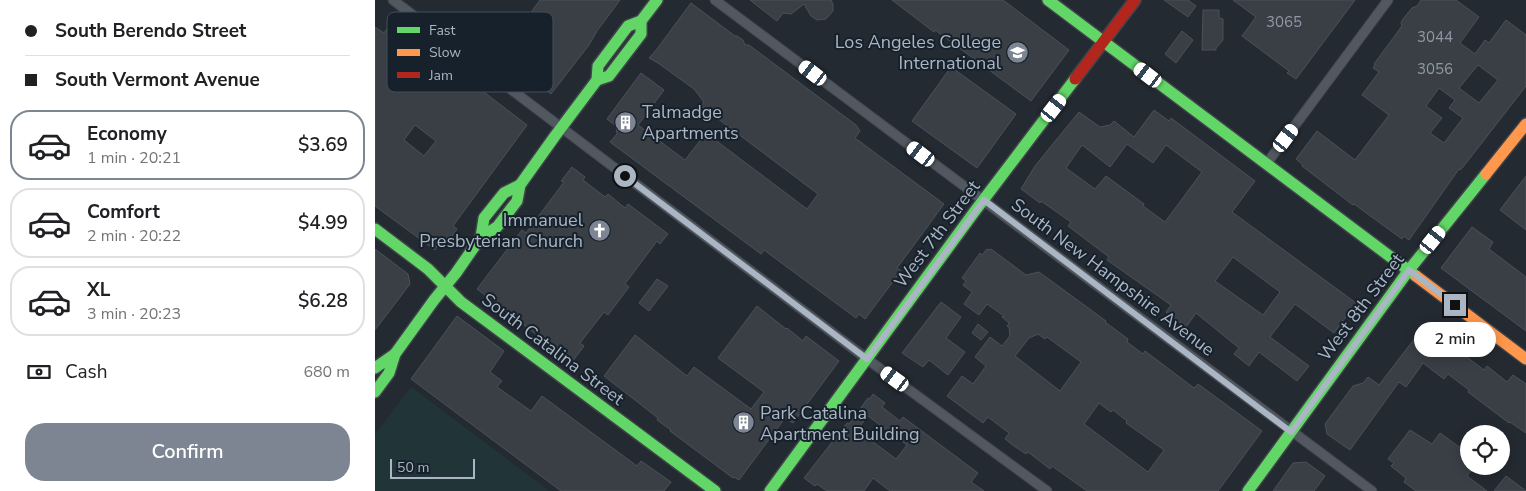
<!DOCTYPE html>
<html lang="en">
<head>
<meta charset="utf-8">
<style>
  :root { --surface:#fff; --page:#f6f6f6; --text:#202124; --muted:#757577; --line:#e0e0e0; --accent:#7c8591 }
  body { margin:0; font-family:"Nunito Sans",sans-serif; background:var(--page); color:var(--text); height:100vh; display:flex; flex-direction:column; font-size:19px; white-space:nowrap }
  * { box-sizing:border-box; margin:0 }
  p { font-size:16px; color:var(--muted) }
  .icon { flex:none; width:28px; height:28px; fill:none; stroke:currentColor; stroke-width:2; stroke-linecap:round; stroke-linejoin:round }
  .map { position:relative; flex:1; overflow:hidden }
  .side { display:flex; flex-direction:column; background:var(--surface); width:375px }
  .side>* { flex:none }
  .hud { display:grid; align-content:center; height:110px; padding:0 25px; background:var(--surface) }
  .buttons { position:absolute; left:1085px; top:425px; display:grid; gap:10px }
  .buttons a { display:grid; place-items:center; width:50px; height:50px; border-radius:50%; background:var(--surface); box-shadow:0 2px 12px #0003; font-size:25px }
  .scale { position:absolute; left:15px; bottom:12px; width:85px; box-sizing:border-box; padding-left:5px; border:2px solid #abb6c5; border-top:0; font-size:14px; line-height:18px; white-space:nowrap; color:#abb6c5; -webkit-text-stroke:4px #17212c; paint-order:stroke }
  .end { position:absolute; width:22px; height:22px; margin:-11px; border:6px solid #abb6c5; background:#111; box-shadow:0 0 0 2px #111 }
  .from { border-radius:50% }
  .bubble { position:absolute; height:35px; border-radius:18px; background:var(--surface); box-shadow:0 2px 12px #0003; font-size:16px; font-weight:600; line-height:35px; text-align:center }
  .car { position:absolute; width:15px; height:30px; margin:-15px -8px; border-radius:6px; box-shadow:0 0 4px 1px #0007; background:linear-gradient(#fff 24%,#345 0 40%,#fff 0 76%,#345 0 86%,#fff 0) }
  .hud b { display:flex; align-items:center; gap:18px; height:48px; font-size:19px }
  .hud b+b { border-top:1px solid var(--line) }
  .hud i { width:12px; height:12px; background:var(--text) }
  ul { padding:0; list-style:none }
  li { display:flex; align-items:center; gap:15px; height:70px; margin:0 10px 8px; padding:0 15px; border:2px solid var(--line); border-radius:20px }
  li div { flex:1 }
  li b { display:block; font-size:19px }
  li em { font-style:normal; font-weight:600 }
  li.current { border-color:var(--accent) }
  li>.icon { width:45px; height:45px; stroke-width:1.5 }
  .pay { display:flex; align-items:center; gap:12px; height:55px; padding:0 25px; font-size:19px }
  .pay p { margin-inline-start:auto }
  .button { display:flex; gap:10px; margin-top:auto; padding:10px 25px }
  .button a { flex:1; height:58px; border-radius:20px; background:var(--accent); color:#fff; font-size:20px; font-weight:600; line-height:58px; text-align:center }
  main { display:flex; flex:1; min-height:0 }
  .map>svg:first-child { display:block }
  .green { fill:#213538 }
  .building { fill:#393f45; stroke:#4b515a; fill-rule:evenodd }
  .lines { fill:none; stroke-linecap:round; stroke-linejoin:round }
  .street-casing { stroke:#40444a; stroke-width:11 }
  .fast-casing { stroke:#40444a; stroke-width:14 }
  .slow-casing { stroke:#40444a; stroke-width:14 }
  .jam-casing { stroke:#40444a; stroke-width:14 }
  .street { stroke:#525860; stroke-width:9 }
  .fast { stroke:#63d668; stroke-width:11 }
  .slow { stroke:#ff974d; stroke-width:11 }
  .jam { stroke:#b3261e; stroke-width:11 }
  .route { stroke:#abb6c5; stroke-width:6 }
  .labels { text-anchor:middle; stroke-width:4; stroke-linejoin:round; paint-order:stroke }
  .number-label { font-size:15px; fill:#8e98a5 }
  .poi-label { font-size:18px; fill:#abb6c5; stroke:#17212c; text-anchor:end }
  .street-label { font-size:18px; fill:#abb6c5; stroke:#17212c }
  .key { fill:#17212c; stroke:#434e5a; stroke-width:1 }
  .key-label { font-size:14px; fill:#abb6c5 }
</style>
</head>
<body>
<main>
<section class="side">
<div class="hud">
<b><i class="from"></i>South Berendo Street</b>
<b><i></i>South Vermont Avenue</b>
</div>
<ul>
<li class="current"><svg class="icon" aria-label="car" viewBox="0 0 24 24"><path d="M5 17H2v-5l4-1 3-4h7l3 4 3 1v5h-3M9 17h6M6 11h13"/><circle cx="7" cy="17" r="2"/><circle cx="17" cy="17" r="2"/></svg><div><b>Economy</b><p>1 min · 20:21</p></div><em>$3.69</em></li>
<li><svg class="icon" aria-label="car" viewBox="0 0 24 24"><path d="M5 17H2v-5l4-1 3-4h7l3 4 3 1v5h-3M9 17h6M6 11h13"/><circle cx="7" cy="17" r="2"/><circle cx="17" cy="17" r="2"/></svg><div><b>Comfort</b><p>2 min · 20:22</p></div><em>$4.99</em></li>
<li><svg class="icon" aria-label="car" viewBox="0 0 24 24"><path d="M5 17H2v-5l4-1 3-4h7l3 4 3 1v5h-3M9 17h6M6 11h13"/><circle cx="7" cy="17" r="2"/><circle cx="17" cy="17" r="2"/></svg><div><b>XL</b><p>3 min · 20:23</p></div><em>$6.28</em></li>
</ul>
<div class="pay"><svg class="icon" aria-label="cash" viewBox="0 0 24 24"><path d="M3 7h18v10H3z"/><circle cx="12" cy="12" r="2"/></svg>Cash<p>680 m</p></div>
<div class="button"><a>Confirm</a></div>
</section>
<div class="map">
<svg width="1151" height="491" viewBox="0 0 1151 491">
  <rect width="100%" height="100%" fill="#242a31"/>
  <path class="green" d="M36,387L174,491H0V435Z"/>
  <g class="building">
    <path d="M165,0H245L222,31L214,45L176,94L124,57Z"/>
    <path d="M375,0H456L458,4V11L451,19L442,20L436,16L429,4L416,14L408,13L402,21Z"/>
    <path d="M517,0H628L694,50L656,101L560,30L559,32Z"/>
    <path d="M789,0H813L821,6L813,17Z"/>
    <path d="M858,0H980L921,79L912,73L914,71L867,36L881,17Z"/>
    <path d="M1046,0H1081L1104,17L1085,43L1100,54L1110,40L1114,43L1131,20L1151,35V86L1088,167L1085,170L1084,169L1034,240L1029,236L1027,239L979,204L978,205L927,166L928,165L921,159L942,131L980,160L1014,115L987,95L1004,72L998,68L1000,65L999,64L1027,26L1026,23L1028,19L1037,8L1042,6ZM1103,65L1123,80L1104,103L1084,88ZM1064,88L1080,100L1074,108L1088,118L1069,143L1055,133L1067,118L1051,106Z"/>
    <path d="M316,3L360,36H362L368,40L370,45H374L481,125L485,131L480,138L569,204L522,268L526,271L490,319L484,314L481,318L389,250L386,254L235,142L242,134L241,126L232,119L266,73L289,90L263,125L310,160L331,133L432,209L443,194L326,106L329,102L319,89L283,63L274,58L282,49Z"/>
    <path d="M828,10H844V18L848,19V40L841,48V50H827Z"/>
    <path d="M14,26L99,89L101,86L152,125L78,226L82,229L77,236L65,240L60,250L0,206V27L9,33ZM40,125L61,141L49,156L29,140Z"/>
    <path d="M807,31L818,40L801,63L790,54Z"/>
    <path d="M576,67L641,114L602,168L537,121Z"/>
    <path d="M779,110L794,121L796,118L880,181L857,212L981,303L959,333L920,304L895,337L934,366L922,381L884,352L874,366L859,354L864,348L821,313L811,327L791,312L796,305L732,260L734,257L693,226L696,222L666,201L665,203L646,189L660,166L704,112L725,127L735,125L739,121L759,137ZM752,144L778,163L791,145L827,172L790,222L768,206L769,204L731,176L720,189L691,168L707,145L735,167ZM858,257L905,292L888,315L840,281Z"/>
    <path d="M197,167L210,177L208,180L230,197L233,194L250,208L253,204L293,234L285,244L282,241L250,284L254,287L233,315L229,312L205,343L209,346L197,362L102,289L147,230L151,233L189,182L186,181Z"/>
    <path d="M1151,176V230L1125,210Z"/>
    <path d="M1097,227L1118,242L1114,249L1151,277V331L1066,268Z"/>
    <path d="M0,249L33,274L35,284L0,330Z"/>
    <path d="M612,249L614,250L616,249L651,275L664,272L731,321L730,322L753,339L752,342L768,354L770,351L819,388L823,384L887,431L843,491H712L677,466L675,469L653,452L651,454L639,446L630,439L634,433L613,417L608,423L572,396L587,376L598,384L611,366L600,357L615,337L627,346L635,336L634,327L632,326L634,323L627,317L629,316L612,304L604,315L589,304L597,292L588,285L591,281L587,278L605,253L607,255ZM663,334L670,339L672,337L706,362L685,391L640,356L654,338ZM724,403L736,412L738,410L752,421L751,423L789,450L773,472L709,424Z"/>
    <path d="M282,279L293,286L274,311L264,303Z"/>
    <path d="M566,302L586,317L571,338L590,352L573,375L554,360L548,367L527,353Z"/>
    <path d="M382,306L411,329L412,328L428,341L431,336L464,361L418,423L410,418L364,480L359,477L358,478L295,431L296,430L282,420L283,418L229,376L260,335L312,376L319,367L376,409L389,392L343,358Z"/>
    <path d="M82,316L129,351L115,372L127,381L122,387L156,411L167,396L262,466L266,461L296,482L289,491H186L36,379Z"/>
    <path d="M603,324L613,332L606,340L597,333Z"/>
    <path d="M1050,325L1054,328L1064,325L1073,331L1071,334L1091,349L1088,354L1109,370L1112,366L1132,382L1138,375L1151,384V433L1135,422L1134,423L1093,392L1094,390L1073,374L1069,379L1048,363L1031,387L1024,382L975,450L952,434L950,424L978,386L988,383L993,377L1004,385Z"/>
    <path d="M498,394L510,403L507,407L525,421L528,417L603,473L596,482L609,491H515L498,478L489,491H452L442,484L440,486L429,478L472,423L474,424L493,398L495,399ZM493,416L532,445L521,459L482,430Z"/>
    <path d="M1035,430L1057,444L1065,433L1094,454V466H1099L1092,476L1112,491H1041L1029,482L1031,478L1016,466L1019,463L1013,459Z"/>
    <path d="M931,462L950,476L939,491H898L918,463Z"/>
    <path d="M1131,476L1151,491H1119Z"/>
  </g>
  <g class="lines">
    <defs>
      <g id="street">
        <path d="M18,0L492,359L672,491"/>
        <path d="M340,0L997,491"/>
        <path d="M892,163L1013,0"/>
      </g>
      <g id="fast">
        <path d="M673,0L1041,276"/>
        <path d="M222,80L223,66L253,26L266,21L282,0"/>
        <path d="M0,229L53,269L86,302L340,491"/>
        <path d="M106,237L109,218L129,193L145,185"/>
        <path d="M0,368L20,354"/>
        <path d="M0,392L14,373L20,354L59,300L81,273L106,237L122,227L142,201L145,185L180,136L222,80L234,76L266,34V21"/>
        <path d="M395,491L600,211L700,79"/>
        <path d="M873,491L1034,270L1111,174"/>
      </g>
      <g id="slow">
        <path d="M1111,174L1151,124"/>
        <path d="M1041,276L1151,359"/>
      </g>
      <path id="jam" d="M700,79L760,0"/>
    </defs>
    <use href="#street" class="street-casing"/>
    <use href="#fast" class="fast-casing"/>
    <use href="#slow" class="slow-casing"/>
    <use href="#jam" class="jam-casing"/>
    <use href="#street" class="street"/>
    <use href="#fast" class="fast"/>
    <use href="#slow" class="slow"/>
    <use href="#jam" class="jam"/>
  </g>
  <g class="lines">
    <path class="route" d="M250,176L492,359L609,200L916,432L1034,270L1080,305"/>
  </g>
  <defs>
    <symbol id="school-disc" viewBox="-11 -11 22 22"><circle r="9.5" fill="#7c8591" stroke="#17212c"/><path d="M0-5L7-2L0 1L-7-2ZM-4 1L0 2.5L4 1V4Q0 6-4 4Z" fill="#fff"/></symbol>
    <symbol id="building-disc" viewBox="-11 -11 22 22"><circle r="9.5" fill="#7c8591" stroke="#17212c"/><path d="M-4-6H4V6H1V3H-1V6H-4ZM-2.5-4.3h1.7v1.8h-1.7ZM.8-4.3h1.7v1.8H.8ZM-2.5-1h1.7V.8h-1.7ZM.8-1h1.7V.8H.8Z" fill="#fff"/></symbol>
    <symbol id="church-disc" viewBox="-11 -11 22 22"><circle r="9.5" fill="#7c8591" stroke="#17212c"/><path d="M-1.2-6h2.4v3.5h3.3v2.4h-3.3V6h-2.4V-.1h-3.3v-2.4h3.3Z" fill="#fff"/></symbol>
  </defs>
  <g fill-rule="evenodd">
    <use href="#school-disc" x="630" y="40" width="25" height="25"/>
    <use href="#building-disc" x="238" y="110" width="25" height="25"/>
    <use href="#church-disc" x="212" y="218" width="25" height="25"/>
    <use href="#building-disc" x="356" y="410" width="25" height="25"/>
  </g>
  <g class="labels">
    <g class="number-label">
      <text x="909" y="27">3065</text>
      <text x="1060" y="42">3044</text>
      <text x="1060" y="74">3056</text>
    </g>
    <g class="poi-label">
      <text x="626" y="48">Los Angeles College<tspan x="626" dy="21">International</tspan></text>
      <text x="267" y="118" text-anchor="start">Talmadge<tspan x="267" dy="21">Apartments</tspan></text>
      <text x="208" y="226">Immanuel<tspan x="208" dy="21">Presbyterian Church</tspan></text>
      <text x="385" y="419" text-anchor="start">Park Catalina<tspan x="385" dy="21">Apartment Building</tspan></text>
    </g>
    <g class="street-label">
      <text transform="translate(562 234) rotate(-53)" y="6">West 7th Street</text>
      <text transform="translate(738 277) rotate(37)" y="6">South New Hampshire Avenue</text>
      <text transform="translate(986 307) rotate(-53)" y="6">West 8th Street</text>
      <text transform="translate(178 349) rotate(37)" y="6">South Catalina Street</text>
    </g>
  </g>
  <rect x="12" y="12" width="166" height="80" rx="8" class="key"/>
  <rect x="22" y="27" width="23" height="6" fill="#63d668"/>
  <rect x="22" y="49" width="23" height="7" fill="#ff974d"/>
  <rect x="22" y="72" width="23" height="6" fill="#b3261e"/>
  <g class="key-label">
    <text x="54" y="35">Fast</text>
    <text x="54" y="57">Slow</text>
    <text x="54" y="80">Jam</text>
  </g>
</svg>
<div class="buttons">
<a><svg class="icon" aria-label="locate" viewBox="0 0 24 24"><circle cx="12" cy="12" r="6"/><path d="M12 2v4M12 18v4M2 12h4M18 12h4"/></svg></a>
</div>
<div class="scale">50 m</div>
<i class="end from" style="left:250px;top:176px"></i>
<i class="end" style="left:1080px;top:305px"></i>
<div class="bubble" style="left:1039px;top:322px;width:82px">2 min</div>
<i class="car" style="left:438px;top:73px;rotate:307deg"></i>
<i class="car" style="left:773px;top:75px;rotate:307deg"></i>
<i class="car" style="left:679px;top:108px;rotate:38deg"></i>
<i class="car" style="left:911px;top:138px;rotate:37deg"></i>
<i class="car" style="left:546px;top:154px;rotate:307deg"></i>
<i class="car" style="left:1058px;top:240px;rotate:39deg"></i>
<i class="car" style="left:520px;top:379px;rotate:306deg"></i>
</div>
</main>
</body>
</html>
